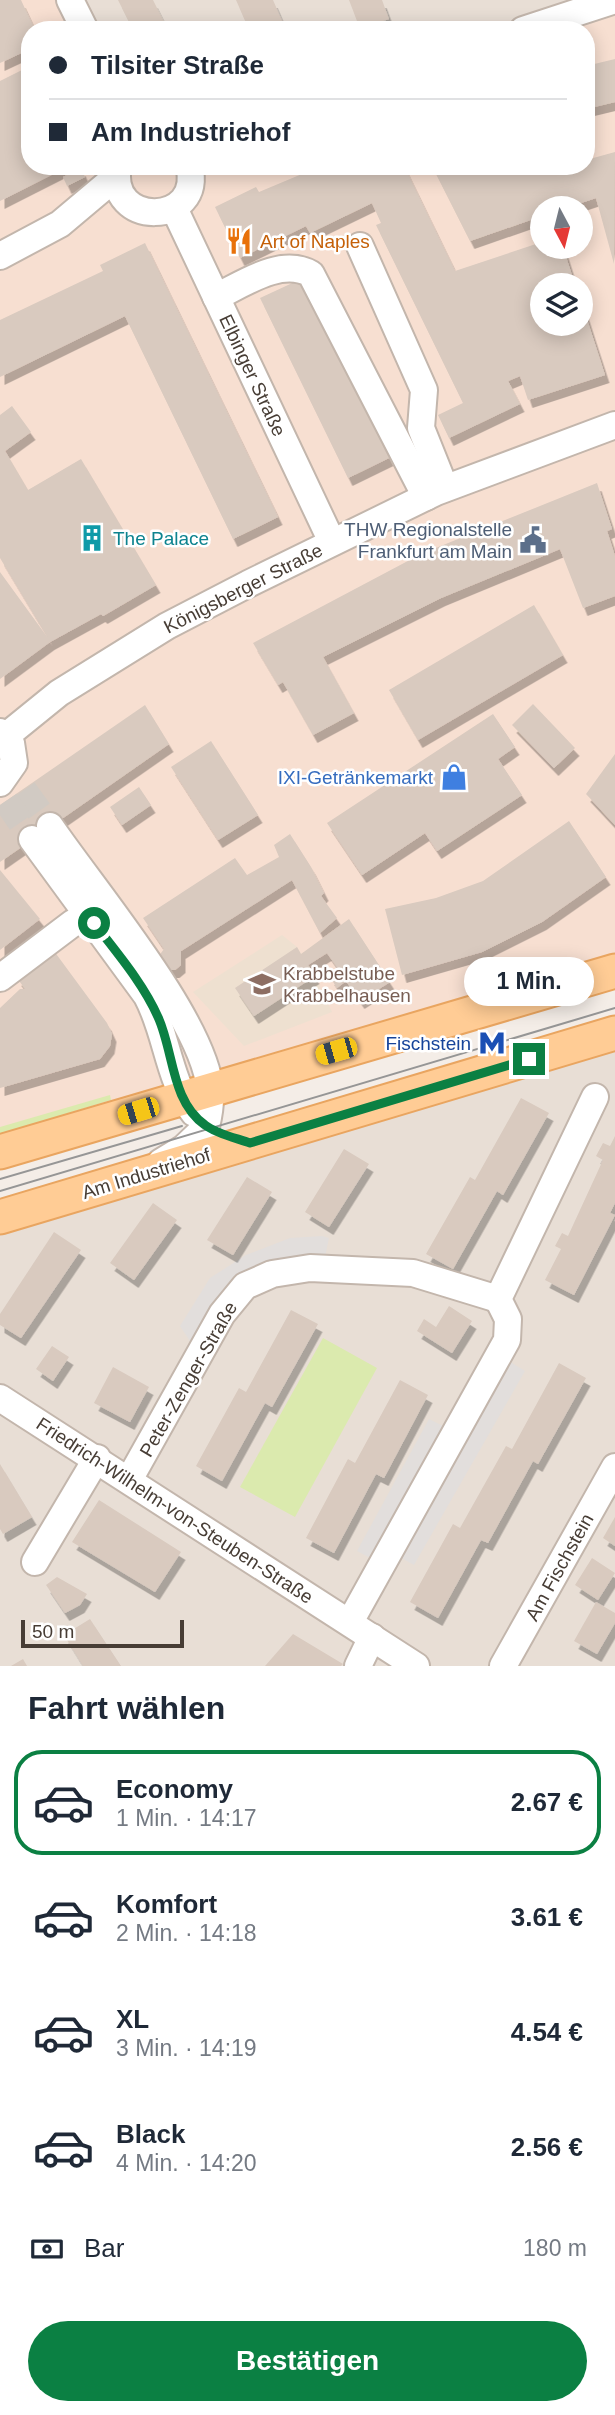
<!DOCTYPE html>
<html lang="de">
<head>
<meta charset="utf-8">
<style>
  :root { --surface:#fff; --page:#f2f2f3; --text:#1f2937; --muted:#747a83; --line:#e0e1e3; --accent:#0b8043 }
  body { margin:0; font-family:Arial,sans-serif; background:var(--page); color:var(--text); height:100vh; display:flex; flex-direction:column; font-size:26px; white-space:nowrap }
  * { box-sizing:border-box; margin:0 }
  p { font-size:23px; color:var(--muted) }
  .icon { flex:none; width:38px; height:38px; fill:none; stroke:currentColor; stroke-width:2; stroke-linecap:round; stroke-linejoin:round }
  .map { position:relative; height:1666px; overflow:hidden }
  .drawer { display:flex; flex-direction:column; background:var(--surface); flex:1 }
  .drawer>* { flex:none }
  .banner { position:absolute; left:21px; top:21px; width:574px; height:154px; border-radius:28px; box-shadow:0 4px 18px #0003; display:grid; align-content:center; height:154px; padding:0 28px; background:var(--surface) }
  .needle { width:46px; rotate:173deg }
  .fabs { position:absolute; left:530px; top:196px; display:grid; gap:14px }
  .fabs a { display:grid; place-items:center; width:63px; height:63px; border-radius:50%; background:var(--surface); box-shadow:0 4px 18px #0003; font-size:35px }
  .scale { position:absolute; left:21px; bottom:18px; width:163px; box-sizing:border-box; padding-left:7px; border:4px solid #473d35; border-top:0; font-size:19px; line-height:24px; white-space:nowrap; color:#473d35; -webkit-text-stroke:5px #fff; paint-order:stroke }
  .end { position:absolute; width:32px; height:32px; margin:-16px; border:9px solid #0b8043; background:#fff; box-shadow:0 0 0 4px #fff }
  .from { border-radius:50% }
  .bubble { position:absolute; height:49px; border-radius:24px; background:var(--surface); box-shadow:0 4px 18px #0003; font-size:23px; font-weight:700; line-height:49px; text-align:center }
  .car { position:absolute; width:21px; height:42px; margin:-21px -10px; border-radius:9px; box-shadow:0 0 5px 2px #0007; background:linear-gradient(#f5c518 24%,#345 0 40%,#f5c518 0 76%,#345 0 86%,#f5c518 0) }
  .banner b { display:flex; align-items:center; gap:24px; height:66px; font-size:26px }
  .banner b+b { border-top:2px solid var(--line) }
  .banner i { width:18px; height:18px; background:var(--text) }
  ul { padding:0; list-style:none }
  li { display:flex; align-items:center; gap:21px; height:105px; margin:0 14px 10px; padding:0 14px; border:4px solid transparent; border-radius:28px }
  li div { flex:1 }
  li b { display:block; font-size:26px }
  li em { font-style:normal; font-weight:700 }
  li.current { border-color:var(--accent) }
  li>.icon { width:63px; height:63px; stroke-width:1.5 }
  h2 { padding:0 28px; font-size:32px; line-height:84px }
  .pay { display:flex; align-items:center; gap:18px; height:77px; padding:0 28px; font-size:26px }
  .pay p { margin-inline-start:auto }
  .action { display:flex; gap:14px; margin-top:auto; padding:14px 28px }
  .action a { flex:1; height:80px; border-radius:42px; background:var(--accent); color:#fff; font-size:28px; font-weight:700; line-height:80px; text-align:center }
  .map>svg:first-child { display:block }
  .residential { fill:#e8ded5 }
  .commercial { fill:#f7dfd1; fill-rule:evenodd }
  .education { fill:#eee0d0 }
  .green { fill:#dbeaae }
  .parking { fill:#e2dedc }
  .building { fill:#d9cabf; filter:url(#shadow) }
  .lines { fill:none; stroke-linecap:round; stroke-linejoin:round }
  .minor-tunnel { stroke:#d1cac3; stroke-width:26; stroke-dasharray:26 13; stroke-linecap:butt }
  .minor-casing { stroke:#c3b6ac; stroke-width:30 }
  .major-casing { stroke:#e9a560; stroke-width:37 }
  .minor { stroke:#fff; stroke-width:26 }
  .major { stroke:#ffcc95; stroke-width:33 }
  .tram { stroke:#969696; stroke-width:2 }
  .route { stroke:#0b8043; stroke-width:9 }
  .labels { text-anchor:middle; stroke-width:5; stroke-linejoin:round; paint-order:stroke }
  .food-label { font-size:19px; fill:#c56008; stroke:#fff; text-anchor:start }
  .street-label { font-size:19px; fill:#473d35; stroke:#fff }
  .service-label { font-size:19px; fill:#4e5e75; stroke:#fff; text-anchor:end }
  .culture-label { font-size:19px; fill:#0d838f; stroke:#fff; text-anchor:start }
  .shop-label { font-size:19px; fill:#366cbe; stroke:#fff; text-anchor:end }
  .education-label { font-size:19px; fill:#785e54; stroke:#fff; text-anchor:start }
  .transit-label { font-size:19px; fill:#164399; stroke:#fff; text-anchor:end }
</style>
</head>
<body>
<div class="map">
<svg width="615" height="1666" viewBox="0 0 615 1666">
  <defs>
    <filter id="shadow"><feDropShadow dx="4.5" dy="8" stdDeviation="0" flood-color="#0004"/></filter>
  </defs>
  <rect width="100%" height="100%" fill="#f4ede7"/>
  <g class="residential">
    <path d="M70,0H615L523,30H85Z"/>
    <path d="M615,1052V1666H0V1226L511,1078Z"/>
  </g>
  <path class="commercial" d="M0,0H70L85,30H30V166H586V30H523L615,0V971L0,1138ZM542,208H581V247H542ZM542,285H581V324H542Z"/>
  <path class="education" d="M282,935L297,947L315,976L332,1012L244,1046L193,992Z"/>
  <g class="green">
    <path d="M110,1095L111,1100L0,1134V1127Z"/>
    <path d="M323,1338L377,1368L295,1517L240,1487Z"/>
  </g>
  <g class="parking">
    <path d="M322,1236L329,1238L325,1257L305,1255L284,1258L262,1266L225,1290L212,1304L192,1344L180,1326L210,1278L246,1255L290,1238Z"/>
    <path d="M507,1360L525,1371L414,1565L396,1555Z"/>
    <path d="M429,1419L445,1427L374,1560L357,1551Z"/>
  </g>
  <g class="building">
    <path d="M0,0H21L35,30H30V49L0,63Z"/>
    <path d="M118,0H153L168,30H133Z"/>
    <path d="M236,0H273L286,30H249Z"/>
    <path d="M349,0H382L389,19L360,29Z"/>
    <path d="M615,59V102L586,109V66Z"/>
    <path d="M30,66V166H69L0,201V81Z"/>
    <path d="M615,152L614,264L596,198L566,208H542V216L470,241L432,166H586V160Z"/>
    <path d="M321,166H404L455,271L542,242V247H563L575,285H542V324H581L582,304L605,375L528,400L520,376L508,381L520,404L449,438L438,415L463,403L376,225L381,223L372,203L310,233L306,226L240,258L215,207L256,187L259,192Z"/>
    <path d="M81,168L85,177L67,186L63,177Z"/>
    <path d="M145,243L278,517L233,539L125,316L0,377V320L103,271L100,265Z"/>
    <path d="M301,279L389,458L348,478L260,298Z"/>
    <path d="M12,406L31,432L5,451L28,490L81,459L156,585L103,616L101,614L50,642L0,679V572L48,638L0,558V415Z"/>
    <path d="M597,483L612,529L607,531L615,556V596L583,608L560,549L441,598L323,657L354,713L313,735L283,682L278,685L253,643L421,554Z"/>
    <path d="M534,605L563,655L418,740L389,690Z"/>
    <path d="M533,704L575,748L554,768L512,725Z"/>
    <path d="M145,705L169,744L0,862V805Z"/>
    <path d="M493,714L515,747L498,759L522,795L437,851L425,833L362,875L327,823Z"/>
    <path d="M211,741L258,815L218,840L171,767Z"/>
    <path d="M615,754V825L586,794Z"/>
    <path d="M139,787L151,805L122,825L110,807Z"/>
    <path d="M569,821L606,877L542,922L482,952L402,975L385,909L436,898L483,881Z"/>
    <path d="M290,834L311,867L324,893L321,896L337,918L320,933L292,880L181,951V965L175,970H168L158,957L164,949L143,918L235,858L247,875L279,857L274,845Z"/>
    <path d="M0,870L40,919L0,950Z"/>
    <path d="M349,919L390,982L360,1001L346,981L337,988L330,977L339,970L327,953L308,965L315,976L254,1016L235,988L297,947L301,954Z"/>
    <path d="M54,951L107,1023L112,1034L110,1046L100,1059L0,1088V1008L20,989H25L17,978Z"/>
    <path d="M521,1098L549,1113L503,1195L497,1191L453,1269L426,1254L470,1177L475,1180Z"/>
    <path d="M615,1136V1203L610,1213L615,1215L574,1295L545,1280L561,1249L555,1246L562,1233L568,1236L603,1160L596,1156L603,1143L610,1146Z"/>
    <path d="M344,1149L369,1164L329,1227L305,1212Z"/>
    <path d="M247,1177L272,1192L233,1255L207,1240Z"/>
    <path d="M153,1203L177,1220L134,1280L110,1263Z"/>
    <path d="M54,1232L81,1250L21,1338L0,1325V1314Z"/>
    <path d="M449,1306L472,1321L452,1353L417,1331L424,1319L436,1327Z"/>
    <path d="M291,1310L318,1324L272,1407L265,1403L222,1481L196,1466L239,1388L246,1392Z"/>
    <path d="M52,1346L69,1357L53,1381L36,1369Z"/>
    <path d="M559,1363L586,1378L538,1464L533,1461L488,1543L481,1540L438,1618L410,1602L453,1524L460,1528L506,1446L512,1449Z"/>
    <path d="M113,1367L149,1387L130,1422L94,1403Z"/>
    <path d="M400,1380L428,1395L384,1478L376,1474L334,1553L306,1538L348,1459L355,1463Z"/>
    <path d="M0,1464L32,1517L3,1534L0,1529Z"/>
    <path d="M99,1500L181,1552L155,1592L72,1542Z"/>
    <path d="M615,1517V1546L603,1538Z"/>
    <path d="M592,1558L615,1573L598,1600L575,1585Z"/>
    <path d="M57,1577L87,1594L80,1605L65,1613L46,1585Z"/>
    <path d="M596,1602L615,1613V1623L597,1654L574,1641Z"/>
    <path d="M90,1619L121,1666H83L64,1635Z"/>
    <path d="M293,1634L343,1664L341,1666H265Z"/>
    <path d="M23,1659L27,1666H11Z"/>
  </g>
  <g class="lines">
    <g class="minor-tunnel">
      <path d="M24,790L50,826"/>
      <path d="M6,801L32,839"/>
    </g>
    <defs>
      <g id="minor">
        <path d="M70,0L85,30"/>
        <path d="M523,30L615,0"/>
        <path d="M118,166C106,229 205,226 189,166"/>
        <path d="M174,208L332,542"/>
        <path d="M360,246L424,390L421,428L445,488"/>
        <path d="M0,256L60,224L117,176"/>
        <path d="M216,297C243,284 281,257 311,274L426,497"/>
        <path d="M0,732L11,743L14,763L0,783"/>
        <path d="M6,736L59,693L167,626L248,584L436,492L615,425"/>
        <path d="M50,826C91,887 205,1021 210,1090C211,1102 209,1114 206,1127L184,1148L161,1162"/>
        <path d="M32,839L147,996C167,1033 168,1080 194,1113"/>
        <path d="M0,978L73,923L89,916"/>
        <path d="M0,1398L416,1666"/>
        <path d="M129,1480L222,1314L245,1286L272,1274L310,1268L413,1273L498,1299"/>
        <path d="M35,1562L97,1458"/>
        <path d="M350,1622L507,1340L508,1319L498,1299L595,1097"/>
        <path d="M358,1666L372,1637"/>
        <path d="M503,1666L615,1467"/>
      </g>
      <g id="major">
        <path d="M0,1152L615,971"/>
        <path d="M0,1217L615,1033"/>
      </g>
    </defs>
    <use href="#minor" class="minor-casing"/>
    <use href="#major" class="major-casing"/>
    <use href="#minor" class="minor"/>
    <use href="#major" class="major"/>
    <g class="tram">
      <path d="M0,1179L182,1126"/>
      <path d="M0,1191L615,1008"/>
    </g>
  </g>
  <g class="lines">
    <path class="route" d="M94,923C117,953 143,983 158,1017C174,1052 171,1101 205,1125C217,1134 236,1138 250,1143L529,1059"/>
  </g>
  <defs>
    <symbol id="restaurant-bare" viewBox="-9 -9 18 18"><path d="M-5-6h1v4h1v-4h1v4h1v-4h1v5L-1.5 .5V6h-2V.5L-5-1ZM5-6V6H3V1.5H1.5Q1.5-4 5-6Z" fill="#e8710a" stroke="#fff" stroke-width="2.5" paint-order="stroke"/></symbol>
    <symbol id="building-bare" viewBox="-9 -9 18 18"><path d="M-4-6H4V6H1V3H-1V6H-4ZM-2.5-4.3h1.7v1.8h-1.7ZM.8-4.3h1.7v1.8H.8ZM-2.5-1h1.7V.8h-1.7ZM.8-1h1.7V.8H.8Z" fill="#0f9aa8" stroke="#fff" stroke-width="2.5" paint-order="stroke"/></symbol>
    <symbol id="civic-bare" viewBox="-9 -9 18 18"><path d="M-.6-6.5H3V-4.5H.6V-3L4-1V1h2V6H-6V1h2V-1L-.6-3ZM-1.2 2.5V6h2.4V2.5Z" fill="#5c6f8a" stroke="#fff" stroke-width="2.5" paint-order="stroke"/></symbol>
    <symbol id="shop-bare" viewBox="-9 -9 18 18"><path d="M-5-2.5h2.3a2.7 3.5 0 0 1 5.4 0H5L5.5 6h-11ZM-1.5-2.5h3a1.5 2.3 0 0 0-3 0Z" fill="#3f7fe0" stroke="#fff" stroke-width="2.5" paint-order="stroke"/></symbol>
    <symbol id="school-bare" viewBox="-9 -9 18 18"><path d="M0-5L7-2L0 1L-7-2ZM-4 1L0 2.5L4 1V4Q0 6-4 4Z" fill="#8d6e63" stroke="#fff" stroke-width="2.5" paint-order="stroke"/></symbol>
    <symbol id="metro-bare" viewBox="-9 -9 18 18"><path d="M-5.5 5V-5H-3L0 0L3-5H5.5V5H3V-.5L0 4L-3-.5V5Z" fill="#1a4fb4" stroke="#fff" stroke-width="2.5" paint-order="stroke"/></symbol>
  </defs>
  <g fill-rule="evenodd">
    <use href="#restaurant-bare" x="220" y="222" width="38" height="38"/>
    <use href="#building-bare" x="73" y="519" width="38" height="38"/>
    <use href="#civic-bare" x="514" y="521" width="38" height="38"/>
    <use href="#shop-bare" x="435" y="758" width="38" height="38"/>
    <use href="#school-bare" x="243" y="965" width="38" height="38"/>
    <use href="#metro-bare" x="473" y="1024" width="38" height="38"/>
  </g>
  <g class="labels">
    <g class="food-label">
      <text x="260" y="248">Art of Naples</text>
    </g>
    <g class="street-label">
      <text transform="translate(253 375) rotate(65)" y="7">Elbinger Straße</text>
      <text transform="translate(243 588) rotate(-27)" y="7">Königsberger Straße</text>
      <text transform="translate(146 1173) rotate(-17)" y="7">Am Industriehof</text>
      <text transform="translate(188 1379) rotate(-60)" y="7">Peter-Zenger-Straße</text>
      <text transform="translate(175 1510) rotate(33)" y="7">Friedrich-Wilhelm-von-Steuben-Straße</text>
      <text transform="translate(559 1567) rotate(-61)" y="7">Am Fischstein</text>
    </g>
    <g class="service-label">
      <text x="512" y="536">THW Regionalstelle<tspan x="512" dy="22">Frankfurt am Main</tspan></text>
    </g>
    <g class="culture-label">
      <text x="113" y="545">The Palace</text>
    </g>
    <g class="shop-label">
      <text x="433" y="784">IXI-Getränkemarkt</text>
    </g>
    <g class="education-label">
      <text x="283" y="980">Krabbelstube<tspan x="283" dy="22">Krabbelhausen</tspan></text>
    </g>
    <g class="transit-label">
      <text x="471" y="1050">Fischstein</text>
    </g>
  </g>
</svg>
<div class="fabs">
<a><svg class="needle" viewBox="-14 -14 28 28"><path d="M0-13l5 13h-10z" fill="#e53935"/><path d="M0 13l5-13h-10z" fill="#747a83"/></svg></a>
<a><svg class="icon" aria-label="layers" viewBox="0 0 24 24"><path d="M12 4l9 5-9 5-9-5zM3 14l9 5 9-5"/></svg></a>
</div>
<div class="scale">50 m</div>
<i class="end from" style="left:94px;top:923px"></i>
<i class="end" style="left:529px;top:1059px"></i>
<div class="bubble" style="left:464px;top:957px;width:130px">1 Min.</div>
<i class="car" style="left:336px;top:1051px;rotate:254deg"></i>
<i class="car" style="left:138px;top:1111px;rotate:253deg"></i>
<div class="banner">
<b><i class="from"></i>Tilsiter Straße</b>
<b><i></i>Am Industriehof</b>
</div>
</div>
<section class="drawer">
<h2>Fahrt wählen</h2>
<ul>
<li class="current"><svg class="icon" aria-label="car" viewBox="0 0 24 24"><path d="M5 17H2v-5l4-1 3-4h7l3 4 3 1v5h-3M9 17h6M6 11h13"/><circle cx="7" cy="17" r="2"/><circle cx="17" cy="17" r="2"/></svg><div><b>Economy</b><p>1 Min. · 14:17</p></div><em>2.67 €</em></li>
<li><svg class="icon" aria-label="car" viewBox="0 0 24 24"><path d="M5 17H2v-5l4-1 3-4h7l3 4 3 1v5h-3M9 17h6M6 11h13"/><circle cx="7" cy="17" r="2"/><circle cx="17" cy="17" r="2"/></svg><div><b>Komfort</b><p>2 Min. · 14:18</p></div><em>3.61 €</em></li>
<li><svg class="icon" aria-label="car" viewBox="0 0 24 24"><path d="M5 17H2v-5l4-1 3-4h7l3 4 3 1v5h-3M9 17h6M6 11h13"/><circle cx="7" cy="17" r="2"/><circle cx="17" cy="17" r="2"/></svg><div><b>XL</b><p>3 Min. · 14:19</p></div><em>4.54 €</em></li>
<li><svg class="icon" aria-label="car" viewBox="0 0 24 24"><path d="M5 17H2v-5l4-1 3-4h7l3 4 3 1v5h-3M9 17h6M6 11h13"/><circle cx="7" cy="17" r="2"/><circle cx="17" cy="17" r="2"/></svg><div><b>Black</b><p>4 Min. · 14:20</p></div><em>2.56 €</em></li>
</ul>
<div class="pay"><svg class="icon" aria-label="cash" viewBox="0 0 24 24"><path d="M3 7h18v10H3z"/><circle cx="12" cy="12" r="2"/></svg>Bar<p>180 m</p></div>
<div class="action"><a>Bestätigen</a></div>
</section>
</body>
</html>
